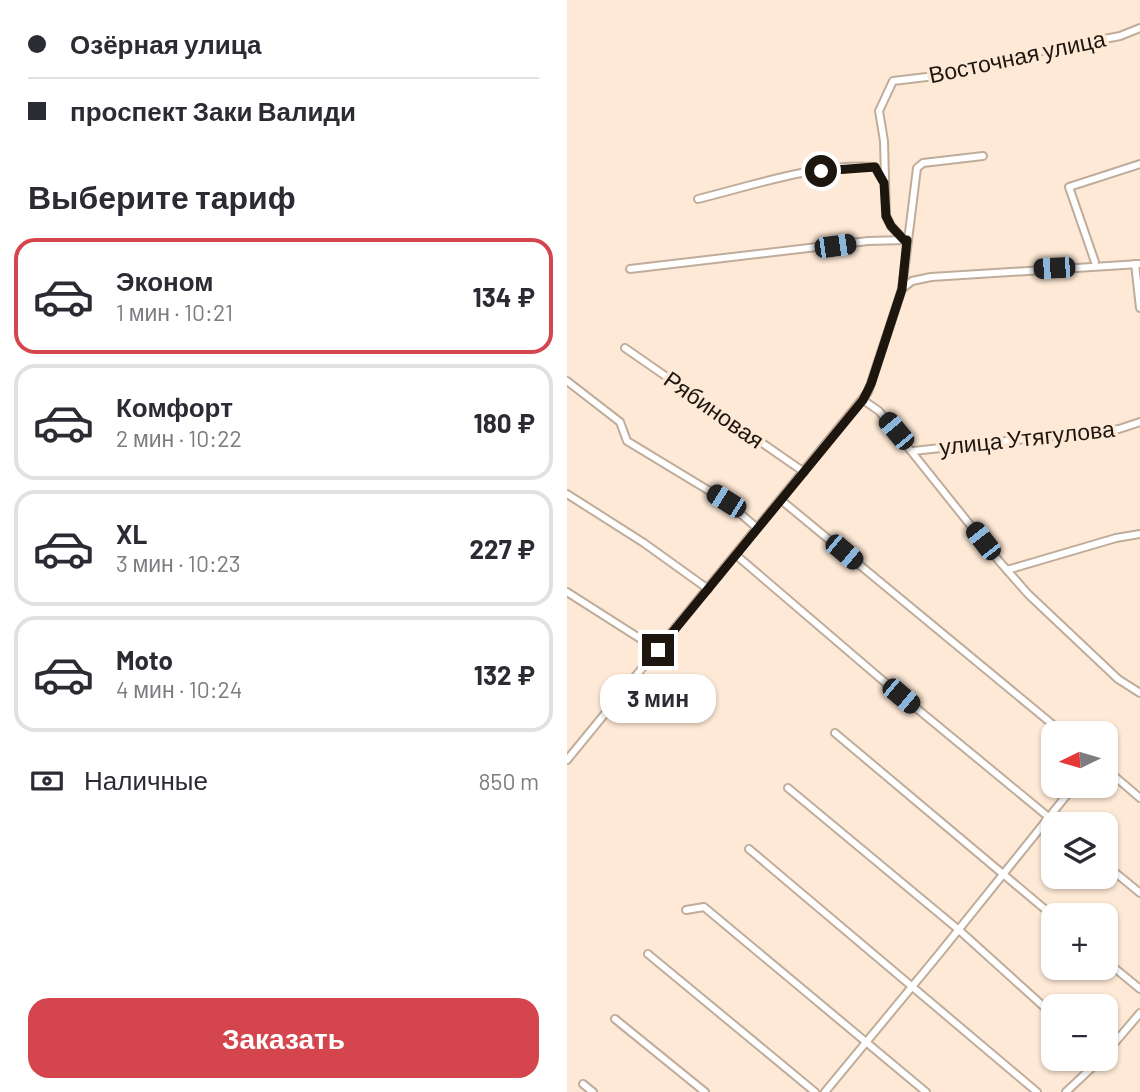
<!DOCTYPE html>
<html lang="ru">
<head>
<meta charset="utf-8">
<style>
  :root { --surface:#fff; --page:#f7f7f7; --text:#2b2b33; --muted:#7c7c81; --line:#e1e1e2; --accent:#d5454e }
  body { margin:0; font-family:Barlow,sans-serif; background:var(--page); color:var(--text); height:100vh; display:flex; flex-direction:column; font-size:26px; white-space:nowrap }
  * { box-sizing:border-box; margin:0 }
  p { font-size:23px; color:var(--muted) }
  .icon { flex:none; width:38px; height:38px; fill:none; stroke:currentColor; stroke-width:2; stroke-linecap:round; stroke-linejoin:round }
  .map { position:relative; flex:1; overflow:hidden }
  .details { display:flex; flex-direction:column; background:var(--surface); width:567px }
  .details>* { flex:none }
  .banner { display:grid; align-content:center; height:154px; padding:0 28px; background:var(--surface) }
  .needle { width:46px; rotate:265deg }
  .tools { position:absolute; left:474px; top:721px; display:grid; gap:14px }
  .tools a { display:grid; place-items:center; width:77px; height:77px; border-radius:14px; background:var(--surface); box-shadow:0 2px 5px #0004; font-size:35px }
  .end { position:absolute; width:32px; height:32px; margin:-16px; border:9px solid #1d160f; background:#fff; box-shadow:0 0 0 4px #fff }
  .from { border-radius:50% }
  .bubble { position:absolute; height:49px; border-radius:21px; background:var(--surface); box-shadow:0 2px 5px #0004; font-size:23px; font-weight:700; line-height:49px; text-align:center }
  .car { position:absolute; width:21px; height:42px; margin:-21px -10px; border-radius:9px; box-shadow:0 0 5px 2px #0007; background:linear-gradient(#222 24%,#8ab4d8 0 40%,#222 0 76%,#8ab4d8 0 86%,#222 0) }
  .banner b { display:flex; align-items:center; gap:24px; height:66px; font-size:26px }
  .banner b+b { border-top:2px solid var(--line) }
  .banner i { width:18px; height:18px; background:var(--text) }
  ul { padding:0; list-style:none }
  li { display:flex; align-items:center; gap:21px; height:116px; margin:0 14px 10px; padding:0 14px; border:4px solid var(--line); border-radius:21px }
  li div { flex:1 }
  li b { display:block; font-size:26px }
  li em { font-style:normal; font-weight:700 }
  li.active { border-color:var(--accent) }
  li>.icon { width:63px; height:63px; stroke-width:1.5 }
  h2 { padding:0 28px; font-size:32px; line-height:84px }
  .pay { display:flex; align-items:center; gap:18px; height:77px; padding:0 28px; font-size:26px }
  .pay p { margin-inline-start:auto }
  .primary-button { display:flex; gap:14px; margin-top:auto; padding:14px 28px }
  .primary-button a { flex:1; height:80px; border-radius:21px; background:var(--accent); color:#fff; font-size:28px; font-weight:700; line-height:80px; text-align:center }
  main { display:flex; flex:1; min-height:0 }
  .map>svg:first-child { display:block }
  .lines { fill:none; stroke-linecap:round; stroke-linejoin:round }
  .minor-casing { stroke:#c0ac9a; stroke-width:10 }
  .minor { stroke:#fff; stroke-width:6 }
  .route { stroke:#1d160f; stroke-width:9 }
  .labels { text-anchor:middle; stroke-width:7; stroke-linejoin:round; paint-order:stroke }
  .street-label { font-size:23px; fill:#1d160f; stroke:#fee9d6 }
</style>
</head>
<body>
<main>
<section class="details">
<div class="banner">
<b><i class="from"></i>Озёрная улица</b>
<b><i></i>проспект Заки Валиди</b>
</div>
<h2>Выберите тариф</h2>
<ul>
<li class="active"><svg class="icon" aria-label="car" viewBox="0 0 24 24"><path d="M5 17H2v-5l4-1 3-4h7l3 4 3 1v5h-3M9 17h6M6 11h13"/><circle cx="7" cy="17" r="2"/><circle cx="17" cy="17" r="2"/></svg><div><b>Эконом</b><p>1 мин · 10:21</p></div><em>134 ₽</em></li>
<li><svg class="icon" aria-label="car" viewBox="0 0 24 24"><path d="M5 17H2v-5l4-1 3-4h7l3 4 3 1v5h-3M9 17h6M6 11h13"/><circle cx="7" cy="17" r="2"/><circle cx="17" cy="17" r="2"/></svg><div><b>Комфорт</b><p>2 мин · 10:22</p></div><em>180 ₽</em></li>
<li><svg class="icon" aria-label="car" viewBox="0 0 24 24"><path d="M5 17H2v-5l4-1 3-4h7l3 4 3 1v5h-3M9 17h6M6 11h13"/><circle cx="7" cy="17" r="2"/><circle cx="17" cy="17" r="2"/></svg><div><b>XL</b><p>3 мин · 10:23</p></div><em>227 ₽</em></li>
<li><svg class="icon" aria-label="car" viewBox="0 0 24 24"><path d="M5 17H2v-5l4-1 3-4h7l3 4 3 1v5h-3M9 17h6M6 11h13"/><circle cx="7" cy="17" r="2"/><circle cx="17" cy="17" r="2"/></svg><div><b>Moto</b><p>4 мин · 10:24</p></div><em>132 ₽</em></li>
</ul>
<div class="pay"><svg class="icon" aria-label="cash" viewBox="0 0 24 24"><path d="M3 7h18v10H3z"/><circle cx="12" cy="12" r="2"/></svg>Наличные<p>850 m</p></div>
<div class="primary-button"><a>Заказать</a></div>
</section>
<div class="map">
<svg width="573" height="1092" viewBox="0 0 573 1092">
  <rect width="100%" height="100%" fill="#fee9d6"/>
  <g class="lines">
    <defs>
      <g id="minor">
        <path d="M131,199C188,185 249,163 308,167L315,179"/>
        <path d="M337,240L324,226L319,216L317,141L312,111L326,81L385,74L428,60L553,36L573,28"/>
        <path d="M528,262L502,187L573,164"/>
        <path d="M568,264L573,308"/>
        <path d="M63,269L301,241L338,240"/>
        <path d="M335,289L345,281L364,277L573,264"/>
        <path d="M58,348L237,472"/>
        <path d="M0,381L53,422L60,441L159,501L190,528"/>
        <path d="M296,400L312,411L432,561L461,594L551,679L573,693"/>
        <path d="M346,451L552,429L573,422"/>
        <path d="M0,494L77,543L141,589"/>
        <path d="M214,500L496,733"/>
        <path d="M169,555L314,679L490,824"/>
        <path d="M440,570L549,538L573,534"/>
        <path d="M0,592L91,650"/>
        <path d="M268,733L486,916"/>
        <path d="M0,760L301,392L335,289L350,168L356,163L416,156"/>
        <path d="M539,769L573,798"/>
        <path d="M221,788L392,930L486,1015"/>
        <path d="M182,849L470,1092"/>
        <path d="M539,865L573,893"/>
        <path d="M119,910L137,907L359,1092"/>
        <path d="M81,954L248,1092"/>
        <path d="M539,961L573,989"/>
        <path d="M48,1019L138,1092"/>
        <path d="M539,1053L573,1013"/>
        <path d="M16,1084L26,1092"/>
        <path d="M258,1092L372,954L507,786"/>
        <path d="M499,1092L534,1059"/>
      </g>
    </defs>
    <use href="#minor" class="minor-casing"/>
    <use href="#minor" class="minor"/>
  </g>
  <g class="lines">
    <path class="route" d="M91,650L296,400L304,384L335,289L340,240H337L324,226L319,216L317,183L308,167L254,171"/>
  </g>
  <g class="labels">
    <g class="street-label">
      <text transform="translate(450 57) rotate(-12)" y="8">Восточная улица</text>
      <text transform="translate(147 410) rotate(35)" y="8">Рябиновая</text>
      <text transform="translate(460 438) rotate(-6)" y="8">улица Утягулова</text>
    </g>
  </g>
</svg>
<div class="tools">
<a><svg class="needle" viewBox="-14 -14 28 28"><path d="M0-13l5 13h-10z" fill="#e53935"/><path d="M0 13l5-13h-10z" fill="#7c7c81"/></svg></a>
<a><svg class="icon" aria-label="layers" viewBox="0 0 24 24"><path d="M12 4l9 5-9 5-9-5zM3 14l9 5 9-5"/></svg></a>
<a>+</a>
<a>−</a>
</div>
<i class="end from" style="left:254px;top:171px"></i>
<i class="end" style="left:91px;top:650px"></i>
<div class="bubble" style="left:33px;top:674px;width:116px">3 мин</div>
<i class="car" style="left:268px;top:246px;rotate:82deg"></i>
<i class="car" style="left:487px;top:268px;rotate:267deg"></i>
<i class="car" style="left:329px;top:431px;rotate:320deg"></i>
<i class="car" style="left:159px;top:501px;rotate:302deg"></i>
<i class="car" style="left:416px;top:541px;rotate:322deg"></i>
<i class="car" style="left:277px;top:552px;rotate:130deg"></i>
<i class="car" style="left:334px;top:696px;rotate:130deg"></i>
</div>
</main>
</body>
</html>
